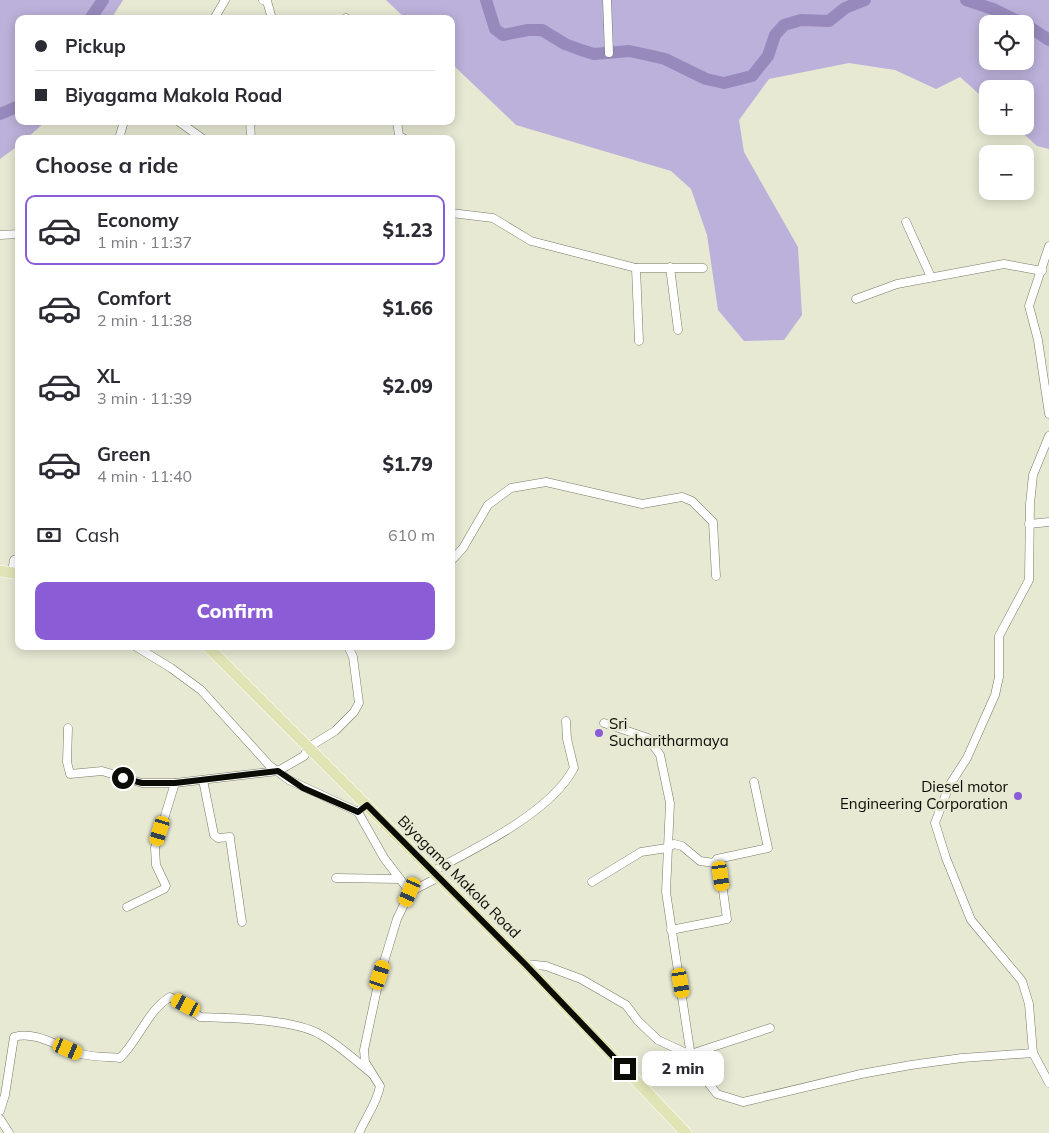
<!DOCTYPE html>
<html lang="en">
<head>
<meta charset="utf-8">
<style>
  :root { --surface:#fff; --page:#f2f2f3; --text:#2b2b33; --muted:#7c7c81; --line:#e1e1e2; --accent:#8a5cd6 }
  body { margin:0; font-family:Mulish,sans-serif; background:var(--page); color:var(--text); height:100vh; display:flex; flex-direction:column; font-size:19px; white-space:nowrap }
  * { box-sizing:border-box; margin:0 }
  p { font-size:16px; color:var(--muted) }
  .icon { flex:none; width:28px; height:28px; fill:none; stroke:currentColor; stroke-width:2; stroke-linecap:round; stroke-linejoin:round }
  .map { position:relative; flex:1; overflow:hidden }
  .sheet { position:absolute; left:15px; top:135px; width:440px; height:515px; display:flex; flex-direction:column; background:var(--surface); border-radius:10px; box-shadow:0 2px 12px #0003 }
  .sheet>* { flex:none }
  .hud { position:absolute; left:15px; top:15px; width:440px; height:110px; border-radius:10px; box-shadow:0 2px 12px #0003; display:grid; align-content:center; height:110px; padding:0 20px; background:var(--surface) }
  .fabs { position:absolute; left:979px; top:15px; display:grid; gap:10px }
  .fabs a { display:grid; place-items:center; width:55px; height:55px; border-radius:10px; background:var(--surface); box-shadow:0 2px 12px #0003; font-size:25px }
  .end { position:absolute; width:22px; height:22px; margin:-11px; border:6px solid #0b0c05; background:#fff; box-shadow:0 0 0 2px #fff }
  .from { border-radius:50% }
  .bubble { position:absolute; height:35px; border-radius:10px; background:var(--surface); box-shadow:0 2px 12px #0003; font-size:16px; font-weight:800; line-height:35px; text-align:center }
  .car { position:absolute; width:15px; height:30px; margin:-15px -8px; border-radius:6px; box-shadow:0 0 4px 1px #0007; background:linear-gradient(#f5c518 24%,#345 0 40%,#f5c518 0 76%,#345 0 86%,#f5c518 0) }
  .hud b { display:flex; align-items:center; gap:18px; height:48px; font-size:19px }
  .hud b+b { border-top:1px solid var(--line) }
  .hud i { width:12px; height:12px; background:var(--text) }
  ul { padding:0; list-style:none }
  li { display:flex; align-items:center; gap:15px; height:70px; margin:0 10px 8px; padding:0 10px; border:2px solid transparent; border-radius:10px }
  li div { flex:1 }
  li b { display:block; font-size:19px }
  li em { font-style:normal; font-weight:800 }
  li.selected { border-color:var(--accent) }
  li>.icon { width:45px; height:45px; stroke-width:1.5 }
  h2 { padding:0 20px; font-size:22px; line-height:60px }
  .pay { display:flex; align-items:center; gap:12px; height:55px; padding:0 20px; font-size:19px }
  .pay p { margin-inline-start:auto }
  .action { display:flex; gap:10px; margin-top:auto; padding:10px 20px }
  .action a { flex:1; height:58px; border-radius:10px; background:var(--accent); color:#fff; font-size:20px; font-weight:800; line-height:58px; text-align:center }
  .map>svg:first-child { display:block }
  .green { fill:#bcb1da; fill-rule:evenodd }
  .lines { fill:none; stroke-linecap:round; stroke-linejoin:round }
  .river { stroke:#9889bd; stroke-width:12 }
  .street-casing { stroke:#787a66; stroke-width:9 }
  .primary-casing { stroke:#fff; stroke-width:12 }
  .street { stroke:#fff; stroke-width:8 }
  .primary { stroke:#e1e5b6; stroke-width:11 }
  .route { stroke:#0b0c05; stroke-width:6 }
  .poi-dot { fill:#8a5cd6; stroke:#e7e9d3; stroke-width:2 }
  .labels { text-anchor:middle; stroke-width:5; stroke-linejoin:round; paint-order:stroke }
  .poi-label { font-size:15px; fill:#0b0c05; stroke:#e7e9d3; text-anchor:start }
  .street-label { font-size:15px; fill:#0b0c05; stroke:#e7e9d3 }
</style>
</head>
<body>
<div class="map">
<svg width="1049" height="1133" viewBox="0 0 1049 1133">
  <rect width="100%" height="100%" fill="#e7e9d3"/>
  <g class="green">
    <path d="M0,0H123L111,19H19V121H46L26,139H19V145L0,159Z"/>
    <path d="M386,0H1049V149L1037,146L1015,126H1025V89H988L987,101L960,77L936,89L895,70L849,63L769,79L739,120L744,152L798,247L802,315L784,340L744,341L718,310L707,235L691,189L671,171L516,125L451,63V19H406ZM988,24H1025V61H988Z"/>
  </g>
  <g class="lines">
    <g class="river">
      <path d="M486,0L495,29L503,35L528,30H542L565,44L581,50L594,54L629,51L648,55L665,59L706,79L724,83L752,76L768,56L775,35L784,25L801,20L829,21L845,8L865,0"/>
      <path d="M966,0L993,9L1024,24"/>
      <path d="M90,19L103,0"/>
      <path d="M1025,24L1049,40"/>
      <path d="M0,114L19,106"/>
    </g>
    <defs>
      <g id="street">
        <path d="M263,0L267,1L272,19"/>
        <path d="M607,0L609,53"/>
        <path d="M346,18V19"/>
        <path d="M214,19L225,0"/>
        <path d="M178,121L203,139"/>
        <path d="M250,121L251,139"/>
        <path d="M397,121L399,136L405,139"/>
        <path d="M119,139L124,121"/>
        <path d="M451,213L493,218L531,241L636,268H703"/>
        <path d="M906,222L931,277"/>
        <path d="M0,235L19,234"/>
        <path d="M1049,246L1029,306L1038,340L1049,414"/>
        <path d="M670,267L678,330"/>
        <path d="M636,268L639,341"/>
        <path d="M856,299L897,284L1004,264L1042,271"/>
        <path d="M1049,436L1033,475L1030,504L1029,580L999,636V677L995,695L967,758L949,786L935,823L946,858L971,920L1022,981L1029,1004L1033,1053L1049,1083"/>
        <path d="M1029,524L1049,522"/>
        <path d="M451,561L463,548L488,505L511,488L546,482L642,504L682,497L692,501L713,522L716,576"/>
        <path d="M12,572L14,560L19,558"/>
        <path d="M135,646L171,668L201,690L269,765L289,780L358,812"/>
        <path d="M604,723L648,738L660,755L670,803L666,892L692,1063"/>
        <path d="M68,728L67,762L70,774L102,771L142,783H175L278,771L304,756L309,747L335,731L354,712L359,703L353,657L348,646"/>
        <path d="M203,780L214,835L218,838L230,837V839L242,922"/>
        <path d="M361,809L358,812L384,858L410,892"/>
        <path d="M431,872C476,848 550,813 574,768L567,739L566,721"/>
        <path d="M336,878L400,879"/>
        <path d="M592,882L641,852L667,848L674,844L682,846L700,861L714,863"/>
        <path d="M127,907L164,889L166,886L156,865L155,848L175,783"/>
        <path d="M671,930L727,919L721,876L714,863L717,859L768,848L754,782"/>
        <path d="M525,964L546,966L581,979L626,1005L638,1021L658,1040L684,1052L717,1094L743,1102L861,1074L911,1065L962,1058L1033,1053"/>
        <path d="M691,1054L770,1028"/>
        <path d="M0,1111L5,1095L14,1037C35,1030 60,1048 81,1054C93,1057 107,1057 120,1058C139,1040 147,1011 170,997L186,1005L200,1017C231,1018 295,1019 321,1035C339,1045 355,1060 371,1073"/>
        <path d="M0,1119L9,1133"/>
        <path d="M359,1133C366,1117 377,1103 380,1086L365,1062L364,1050L380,975L397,919L410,892L437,878"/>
      </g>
      <g id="primary">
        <path d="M0,571L19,574"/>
        <path d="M207,646L525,964L686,1133"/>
      </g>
    </defs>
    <use href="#street" class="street-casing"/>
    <use href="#primary" class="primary-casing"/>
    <use href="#street" class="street"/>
    <use href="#primary" class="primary"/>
  </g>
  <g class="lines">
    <path class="route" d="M123,778L142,783H175L278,771L303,788L358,812L367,805L525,964L625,1069"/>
  </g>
  <g class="poi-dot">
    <circle cx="599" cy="733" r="5"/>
    <circle cx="1018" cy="796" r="5"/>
  </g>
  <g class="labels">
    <g class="poi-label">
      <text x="609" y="729">Sri<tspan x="609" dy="17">Sucharitharmaya</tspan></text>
      <text x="1008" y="792" text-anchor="end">Diesel motor<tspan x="1008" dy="17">Engineering Corporation</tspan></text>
    </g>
    <g class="street-label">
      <text transform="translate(459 877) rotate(45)" y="5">Biyagama Makola Road</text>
    </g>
  </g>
</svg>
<div class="fabs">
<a><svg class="icon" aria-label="locate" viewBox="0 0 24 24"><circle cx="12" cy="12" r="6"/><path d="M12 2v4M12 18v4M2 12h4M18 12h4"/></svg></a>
<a>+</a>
<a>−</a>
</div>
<i class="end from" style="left:123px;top:778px"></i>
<i class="end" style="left:625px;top:1069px"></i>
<div class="bubble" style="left:642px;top:1051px;width:82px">2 min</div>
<i class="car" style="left:160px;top:831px;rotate:197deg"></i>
<i class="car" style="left:721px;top:876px;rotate:172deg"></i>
<i class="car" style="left:410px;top:892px;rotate:204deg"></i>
<i class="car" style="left:380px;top:975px;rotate:18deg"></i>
<i class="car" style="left:681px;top:983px;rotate:170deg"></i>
<i class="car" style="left:186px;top:1005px;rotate:297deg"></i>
<i class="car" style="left:68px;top:1049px;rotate:113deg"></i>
<div class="hud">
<b><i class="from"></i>Pickup</b>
<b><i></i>Biyagama Makola Road</b>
</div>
<section class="sheet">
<h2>Choose a ride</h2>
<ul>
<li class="selected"><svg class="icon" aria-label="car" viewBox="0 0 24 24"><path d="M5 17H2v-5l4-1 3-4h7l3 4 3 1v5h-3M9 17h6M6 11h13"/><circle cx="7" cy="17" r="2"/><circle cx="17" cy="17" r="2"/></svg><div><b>Economy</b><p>1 min · 11:37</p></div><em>$1.23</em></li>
<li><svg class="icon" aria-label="car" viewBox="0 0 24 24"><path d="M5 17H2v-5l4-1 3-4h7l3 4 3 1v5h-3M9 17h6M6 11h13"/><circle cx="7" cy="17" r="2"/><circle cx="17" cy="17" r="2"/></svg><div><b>Comfort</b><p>2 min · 11:38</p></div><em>$1.66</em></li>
<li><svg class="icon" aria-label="car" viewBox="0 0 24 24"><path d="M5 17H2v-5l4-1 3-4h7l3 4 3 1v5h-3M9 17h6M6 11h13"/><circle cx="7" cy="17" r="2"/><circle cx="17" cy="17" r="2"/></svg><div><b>XL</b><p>3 min · 11:39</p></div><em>$2.09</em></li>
<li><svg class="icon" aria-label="car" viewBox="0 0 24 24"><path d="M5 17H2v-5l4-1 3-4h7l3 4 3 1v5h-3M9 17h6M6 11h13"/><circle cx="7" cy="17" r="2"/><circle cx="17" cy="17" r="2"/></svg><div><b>Green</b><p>4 min · 11:40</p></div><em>$1.79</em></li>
</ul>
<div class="pay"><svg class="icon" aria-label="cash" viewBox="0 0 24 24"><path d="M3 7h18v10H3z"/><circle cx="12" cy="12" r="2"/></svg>Cash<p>610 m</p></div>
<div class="action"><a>Confirm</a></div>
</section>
</div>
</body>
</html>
